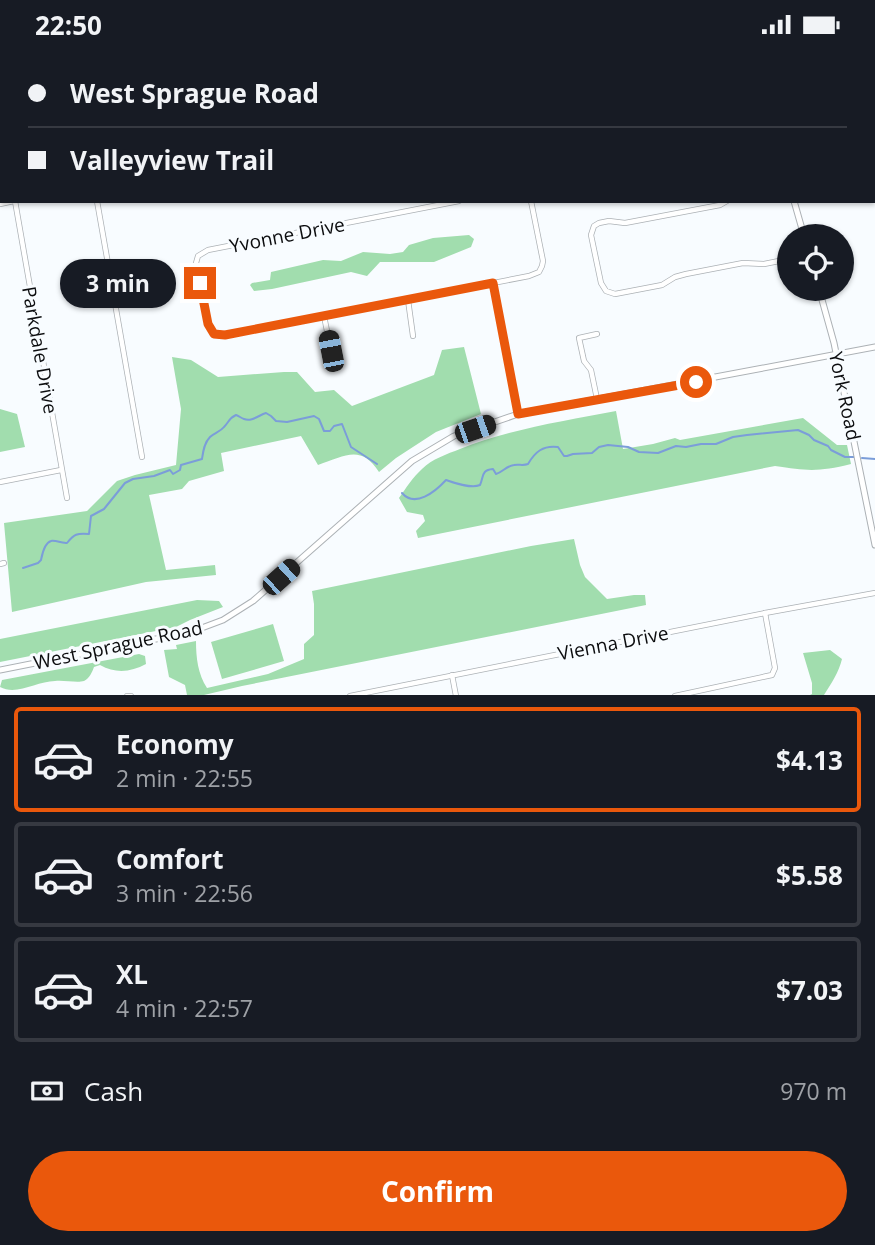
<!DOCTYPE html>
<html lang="en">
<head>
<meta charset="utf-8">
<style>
  :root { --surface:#171b24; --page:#20242c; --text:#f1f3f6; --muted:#9ea1a6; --line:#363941; --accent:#ea580c }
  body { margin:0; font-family:"Open Sans",sans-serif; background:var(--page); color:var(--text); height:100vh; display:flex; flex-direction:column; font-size:26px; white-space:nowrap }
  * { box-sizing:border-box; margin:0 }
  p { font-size:23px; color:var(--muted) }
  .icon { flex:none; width:38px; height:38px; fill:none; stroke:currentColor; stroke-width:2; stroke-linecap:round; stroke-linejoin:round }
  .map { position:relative; height:646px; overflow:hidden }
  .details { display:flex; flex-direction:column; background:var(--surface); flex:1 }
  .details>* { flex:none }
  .banner { position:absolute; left:0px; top:0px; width:875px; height:154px; box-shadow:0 2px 5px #0004; display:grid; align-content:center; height:154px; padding:0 28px; background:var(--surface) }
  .tools { position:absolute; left:777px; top:175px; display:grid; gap:14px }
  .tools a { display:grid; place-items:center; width:77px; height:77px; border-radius:50%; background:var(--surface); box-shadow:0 2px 5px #0004; font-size:35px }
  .end { position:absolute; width:32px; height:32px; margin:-16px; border:9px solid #ea580c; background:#fff; box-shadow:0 0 0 4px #fff }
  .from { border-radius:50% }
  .bubble { position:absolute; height:49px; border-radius:24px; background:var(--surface); box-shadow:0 2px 5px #0004; font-size:23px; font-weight:700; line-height:49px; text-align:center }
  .car { position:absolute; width:21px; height:42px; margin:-21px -10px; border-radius:9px; box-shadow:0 0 5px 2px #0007; background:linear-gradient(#222 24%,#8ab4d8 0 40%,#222 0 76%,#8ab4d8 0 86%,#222 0) }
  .banner b { display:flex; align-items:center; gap:24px; height:66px; font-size:26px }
  .banner b+b { border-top:2px solid var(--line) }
  .banner i { width:18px; height:18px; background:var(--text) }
  ul { padding:12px 0 0; list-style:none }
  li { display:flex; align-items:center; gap:21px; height:105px; margin:0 14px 10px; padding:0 14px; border:4px solid var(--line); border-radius:7px }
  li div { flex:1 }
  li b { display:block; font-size:26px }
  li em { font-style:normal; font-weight:700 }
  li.current { border-color:var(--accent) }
  li>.icon { width:63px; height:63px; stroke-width:1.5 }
  .pay { display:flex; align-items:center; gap:18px; height:77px; padding:0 28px; font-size:26px }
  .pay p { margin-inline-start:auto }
  .action { display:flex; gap:14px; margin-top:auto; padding:14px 28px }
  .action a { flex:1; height:80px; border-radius:42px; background:var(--accent); color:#fff; font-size:28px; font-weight:700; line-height:80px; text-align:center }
  .status { display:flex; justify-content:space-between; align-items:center; height:49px; padding:0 35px; background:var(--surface); direction:ltr }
  .status svg { height:19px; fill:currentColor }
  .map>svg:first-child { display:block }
  .green { fill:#a1ddae }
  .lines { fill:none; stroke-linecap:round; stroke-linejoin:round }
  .stream { stroke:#7b9dd9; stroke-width:2 }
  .minor-casing { stroke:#acb1b5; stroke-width:6 }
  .tertiary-casing { stroke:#acb1b5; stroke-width:7 }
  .minor { stroke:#fff; stroke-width:4.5 }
  .tertiary { stroke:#fff; stroke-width:5 }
  .route { stroke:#ea580c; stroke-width:9 }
  .labels { text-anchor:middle; stroke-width:6; stroke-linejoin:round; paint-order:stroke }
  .street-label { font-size:19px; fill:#0c0d0f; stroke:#f8fcff }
</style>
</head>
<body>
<div class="status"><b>22:50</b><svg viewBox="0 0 49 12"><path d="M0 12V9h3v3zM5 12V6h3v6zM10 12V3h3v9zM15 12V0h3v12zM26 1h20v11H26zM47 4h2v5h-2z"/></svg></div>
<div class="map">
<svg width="875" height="647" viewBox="0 0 875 647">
  <rect width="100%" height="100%" fill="#f8fcff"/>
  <g class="green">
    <path d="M469,186L474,190L471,198L434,213H380L367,227L351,223L272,240L254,242L250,236L252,234L270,231L271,223L323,211L341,212L363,203L390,205L403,203L409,196L433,189Z"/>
    <path d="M464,298L481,365L436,383L396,409L379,423C361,395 345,407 318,416L301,387L221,404L224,422L189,432L182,440L149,446L166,521L215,516L216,526L146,533L12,563L4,474L87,462L117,432L135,426L176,416L181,360L172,308L191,311L218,328L284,323H297L315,343L334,341L352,357L434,326L442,301Z"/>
    <path d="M0,360L17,365L25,398L0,403Z"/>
    <path d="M616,362L623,400L653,395L675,389L680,391L803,369L837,396H847L851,415C819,423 807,422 775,417L418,489L416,482L425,472L423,466L407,463L399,449C406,439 413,428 422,420C432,410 447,405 460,400C510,380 564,372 616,362Z"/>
    <path d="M574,490L580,516L585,528L607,550L634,546H645L646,556L242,637L204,646H187L185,636L169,628L164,601L177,600L176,596L196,592C196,609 198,625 207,639L268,625L304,610V595L314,586V555L312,542L531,497Z"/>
    <path d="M197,551L219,552L223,558L190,571L176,578L0,613V590Z"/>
    <path d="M273,575L284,612L222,630L211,593Z"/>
    <path d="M830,601L842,610C839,623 831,635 824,646H810L812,645V634L803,604Z"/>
    <path d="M139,605L145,607L146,615C131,623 116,625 100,616L94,618C92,623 90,629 84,632C77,634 64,631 55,632C37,632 17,647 0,638L2,631Z"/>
  </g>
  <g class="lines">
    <g class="stream">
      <path d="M873,100H875"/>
      <path d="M862,409L875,410"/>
      <path d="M402,444C415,459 435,443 446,431C455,434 471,440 480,436C484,427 481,421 493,420L496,425C503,423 506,417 514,416C519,415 523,417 528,415C535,403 543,396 558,398L564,407H567L573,405L592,404L599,398L608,396L628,398L639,403L658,404L676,397L686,398L701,395H716L733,388L747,386L798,381L809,386L814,391L828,397L831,401L845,408H854"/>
      <path d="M23,519L38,514L41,511C42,506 44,494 51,492C54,491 63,494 67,494C74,485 77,484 89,485L91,467L104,460L125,434L133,430L154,427L170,421L173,425L180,421L181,416L202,410C203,403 204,394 210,388C214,384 220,383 224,378C229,373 229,369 236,366C239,367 241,369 244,370C252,373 259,366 266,364L271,367L276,372L287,373L314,367L319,370L324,382H330L334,377L342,375L351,398L377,415"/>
    </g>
    <defs>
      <g id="minor">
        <path d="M68,0L69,2"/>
        <path d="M611,0L612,2"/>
        <path d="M381,2L390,0"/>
        <path d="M784,2L786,0"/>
        <path d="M0,77L2,86"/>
        <path d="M15,152L67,449"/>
        <path d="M97,152L142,408"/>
        <path d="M459,152L208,201L198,207L196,214L208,275L214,285L225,286L529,227L539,223L542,217L543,212L531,152"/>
        <path d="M727,152L720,156L625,174L609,172L599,174L594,177L591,186L601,234L606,242L615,245L662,236L675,228L686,225L743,214L764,215L789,210"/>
        <path d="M0,155L14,152"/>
        <path d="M493,234L518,365"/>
        <path d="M408,251L413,287"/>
        <path d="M324,267L331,302"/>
        <path d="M597,350L591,321L584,312L579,289L597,285"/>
        <path d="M0,433L61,421"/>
        <path d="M0,515L4,514"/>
        <path d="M452,626L456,647"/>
        <path d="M127,647H131"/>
        <path d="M350,647L765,564L875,544"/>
        <path d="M675,647L772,626L775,619L765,564"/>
      </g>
      <g id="tertiary">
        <path d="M752,0V2"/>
        <path d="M794,152L804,187"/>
        <path d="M819,240L834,294L875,496"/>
        <path d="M0,621L191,583L223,571L253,552L412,412L454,387L518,365L875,298"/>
      </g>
    </defs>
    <use href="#minor" class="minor-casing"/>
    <use href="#tertiary" class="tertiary-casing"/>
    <use href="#minor" class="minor"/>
    <use href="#tertiary" class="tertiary"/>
  </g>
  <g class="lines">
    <path class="route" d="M200,234L208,275L214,285L225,286L493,234L518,365L696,333"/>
  </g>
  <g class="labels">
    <g class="street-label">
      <text transform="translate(287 186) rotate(-11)" y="7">Yvonne Drive</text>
      <text transform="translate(40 301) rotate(80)" y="7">Parkdale Drive</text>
      <text transform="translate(845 347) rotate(78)" y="7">York Road</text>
      <text transform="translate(613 594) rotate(-11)" y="7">Vienna Drive</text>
      <text transform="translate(118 596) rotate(-12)" y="7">West Sprague Road</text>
    </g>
  </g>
</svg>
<div class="tools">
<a><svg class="icon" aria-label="locate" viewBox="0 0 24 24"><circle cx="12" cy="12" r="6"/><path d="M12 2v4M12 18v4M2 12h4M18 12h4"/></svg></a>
</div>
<i class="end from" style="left:696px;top:333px"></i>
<i class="end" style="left:200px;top:234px"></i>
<div class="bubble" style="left:60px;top:210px;width:116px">3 min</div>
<i class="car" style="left:331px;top:302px;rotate:349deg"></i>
<i class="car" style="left:475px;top:380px;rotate:71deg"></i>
<i class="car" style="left:281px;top:528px;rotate:48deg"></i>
<div class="banner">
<b><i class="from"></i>West Sprague Road</b>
<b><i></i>Valleyview Trail</b>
</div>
</div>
<section class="details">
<ul>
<li class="current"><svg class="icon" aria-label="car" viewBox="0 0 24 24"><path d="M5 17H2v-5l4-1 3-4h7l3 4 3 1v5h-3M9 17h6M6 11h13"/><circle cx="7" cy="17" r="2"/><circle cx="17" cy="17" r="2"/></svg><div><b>Economy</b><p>2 min · 22:55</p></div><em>$4.13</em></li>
<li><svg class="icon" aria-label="car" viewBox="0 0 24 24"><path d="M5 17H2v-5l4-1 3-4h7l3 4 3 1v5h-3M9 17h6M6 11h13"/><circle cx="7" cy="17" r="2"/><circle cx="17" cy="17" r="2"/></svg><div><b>Comfort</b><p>3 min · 22:56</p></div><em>$5.58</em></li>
<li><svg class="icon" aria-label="car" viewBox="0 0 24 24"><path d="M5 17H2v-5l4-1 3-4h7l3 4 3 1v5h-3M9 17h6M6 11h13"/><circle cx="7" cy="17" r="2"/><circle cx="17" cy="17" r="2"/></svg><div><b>XL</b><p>4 min · 22:57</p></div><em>$7.03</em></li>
</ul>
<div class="pay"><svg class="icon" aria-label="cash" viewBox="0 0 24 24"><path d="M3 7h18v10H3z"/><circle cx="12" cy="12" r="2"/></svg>Cash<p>970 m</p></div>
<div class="action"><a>Confirm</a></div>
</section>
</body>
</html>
